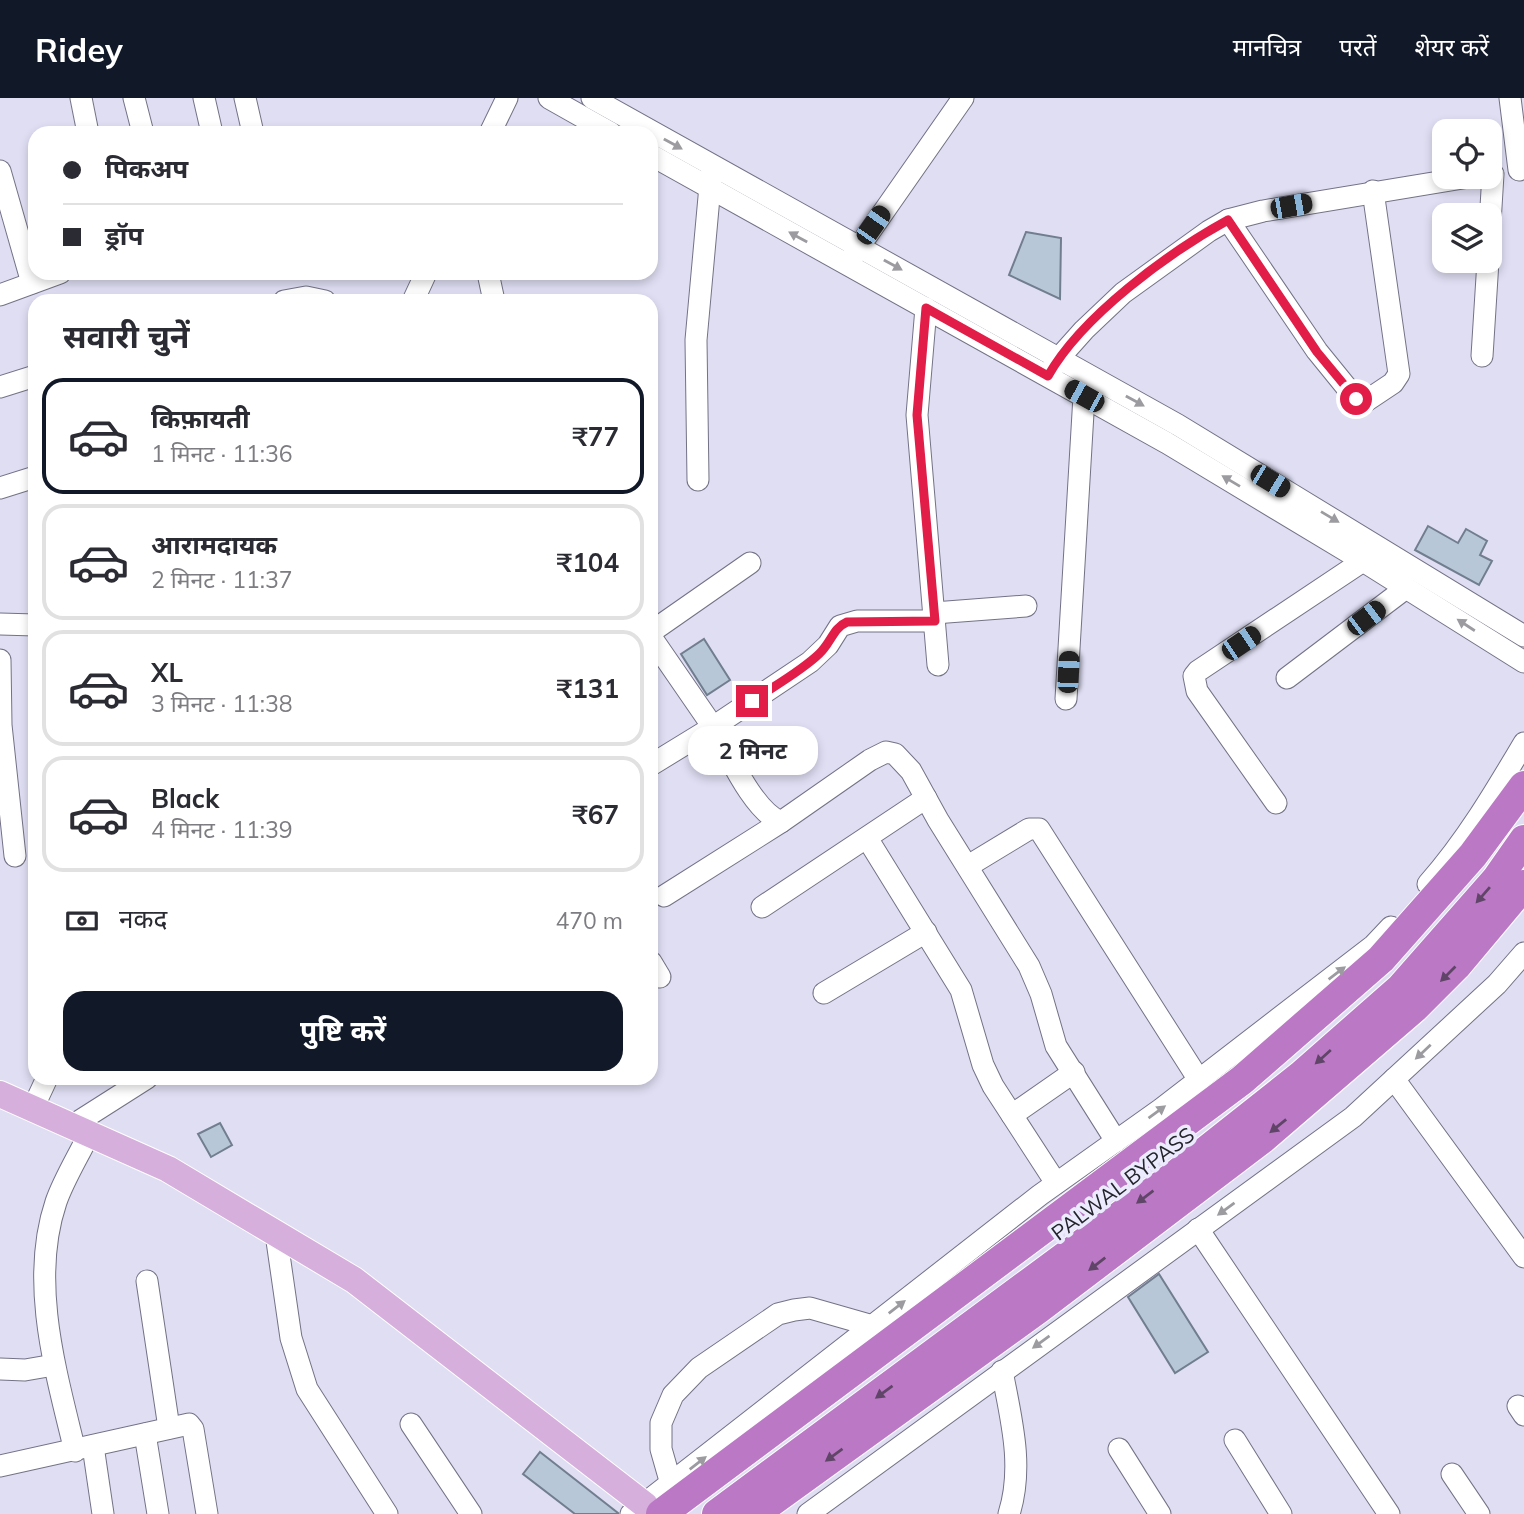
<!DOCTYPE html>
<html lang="hi">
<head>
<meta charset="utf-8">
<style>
  :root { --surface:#fff; --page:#f7f7f7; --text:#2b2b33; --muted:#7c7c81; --line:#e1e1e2; --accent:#111827 }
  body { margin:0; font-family:Mulish,"Noto Sans Devanagari",sans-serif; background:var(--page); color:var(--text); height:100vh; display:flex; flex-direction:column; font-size:26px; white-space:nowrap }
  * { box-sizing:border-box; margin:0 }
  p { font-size:23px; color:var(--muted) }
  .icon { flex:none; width:38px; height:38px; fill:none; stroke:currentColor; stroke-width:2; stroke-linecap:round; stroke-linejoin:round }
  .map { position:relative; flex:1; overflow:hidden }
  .side { position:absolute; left:28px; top:196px; width:630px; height:791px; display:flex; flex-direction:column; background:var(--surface); border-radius:21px; box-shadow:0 4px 10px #0003 }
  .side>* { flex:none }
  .banner { position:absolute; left:28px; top:28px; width:630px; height:154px; border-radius:21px; box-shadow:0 4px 10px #0003; display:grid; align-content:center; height:154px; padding:0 35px; background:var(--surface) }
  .controls { position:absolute; left:1432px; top:21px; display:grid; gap:14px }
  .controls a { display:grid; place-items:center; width:70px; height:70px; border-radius:14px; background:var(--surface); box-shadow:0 4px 10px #0003; font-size:35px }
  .end { position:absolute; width:32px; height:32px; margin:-16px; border:9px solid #e11d48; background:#fff; box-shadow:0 0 0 4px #fff }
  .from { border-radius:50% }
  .bubble { position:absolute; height:49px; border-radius:21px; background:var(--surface); box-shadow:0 4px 10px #0003; font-size:23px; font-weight:700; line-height:49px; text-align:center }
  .car { position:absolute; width:21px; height:42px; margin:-21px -10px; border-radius:9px; box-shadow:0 0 5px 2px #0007; background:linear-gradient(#222 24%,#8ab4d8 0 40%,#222 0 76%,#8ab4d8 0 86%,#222 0) }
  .banner b { display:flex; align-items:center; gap:24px; height:66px; font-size:26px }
  .banner b+b { border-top:2px solid var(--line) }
  .banner i { width:18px; height:18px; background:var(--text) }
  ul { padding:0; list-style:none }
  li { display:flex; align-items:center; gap:21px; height:116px; margin:0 14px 10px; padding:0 21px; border:4px solid var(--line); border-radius:21px }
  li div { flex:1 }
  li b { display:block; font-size:26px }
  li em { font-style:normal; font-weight:700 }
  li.current { border-color:var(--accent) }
  li>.icon { width:63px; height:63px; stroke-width:1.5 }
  h2 { padding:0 35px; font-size:32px; line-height:84px }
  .pay { display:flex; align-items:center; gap:18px; height:77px; padding:0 35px; font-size:26px }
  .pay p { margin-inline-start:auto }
  .primary-button { display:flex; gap:14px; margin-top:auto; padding:14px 35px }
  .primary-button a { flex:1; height:80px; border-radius:21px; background:var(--accent); color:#fff; font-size:28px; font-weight:700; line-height:80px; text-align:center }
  header { display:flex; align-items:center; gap:42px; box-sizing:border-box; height:98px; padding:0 35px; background:var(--accent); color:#fff }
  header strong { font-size:33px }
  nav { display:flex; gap:38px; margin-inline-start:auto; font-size:24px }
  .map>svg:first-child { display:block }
  .building { fill:#b8c7d8; stroke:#717e8f; stroke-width:2 }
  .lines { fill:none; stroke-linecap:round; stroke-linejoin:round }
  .minor-casing { stroke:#737286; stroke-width:23 }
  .major-casing { stroke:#fff; stroke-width:28 }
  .highway-casing { stroke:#fff; stroke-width:32 }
  .minor { stroke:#fff; stroke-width:21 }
  .major { stroke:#d6afdc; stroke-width:26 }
  .highway { stroke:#bb79c5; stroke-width:30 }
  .oneway { fill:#9c9ca0 }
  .oneway2 { fill:#604569 }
  .route { stroke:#e11d48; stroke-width:9 }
  .labels { text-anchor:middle; stroke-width:7; stroke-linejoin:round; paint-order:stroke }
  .street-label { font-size:21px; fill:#23232b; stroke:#ecebfd }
</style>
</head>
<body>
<header>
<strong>Ridey</strong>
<nav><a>मानचित्र</a><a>परतें</a><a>शेयर करें</a></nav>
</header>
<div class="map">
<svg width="1524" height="1416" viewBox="0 0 1524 1416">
  <rect width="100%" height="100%" fill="#dfdef3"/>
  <g class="building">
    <path d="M1026,134L1061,140L1060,201L1009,177Z"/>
    <path d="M1428,428L1458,445L1466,431L1487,443L1480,457L1492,463L1479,487L1415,452Z"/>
    <path d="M704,541L730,582L707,597L681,556Z"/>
    <path d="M220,1025L232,1047L211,1059L198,1036Z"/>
    <path d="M1159,1176L1208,1254L1175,1275L1128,1199Z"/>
    <path d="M540,1354L618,1415V1416H575L523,1376Z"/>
  </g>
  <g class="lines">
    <defs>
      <g id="minor">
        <path d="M81,0L88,35"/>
        <path d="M134,0L143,35"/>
        <path d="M204,0L212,35"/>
        <path d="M245,0L253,35"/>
        <path d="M549,0L611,35"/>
        <path d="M592,0L1178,327L1524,538"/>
        <path d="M1510,0L1519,72"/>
        <path d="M490,35L507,0"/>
        <path d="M651,57L1167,345L1363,463L1524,564"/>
        <path d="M0,73L32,185"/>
        <path d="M1228,122L1317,253L1356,301L1366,303L1393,285L1399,276L1373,93"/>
        <path d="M1489,142L1493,76"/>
        <path d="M852,159L963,0"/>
        <path d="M488,175L494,203"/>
        <path d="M0,197L60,175"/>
        <path d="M284,203L306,199L325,203"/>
        <path d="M413,203L426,175"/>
        <path d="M926,210L917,317L938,567"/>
        <path d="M1482,258L1488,163"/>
        <path d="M1053,270L1059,260L1084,232L1123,195L1209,133L1228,122L1263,113L1469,79"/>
        <path d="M0,289L35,278"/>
        <path d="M698,382L696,242L711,77"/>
        <path d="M0,390L35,379"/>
        <path d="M934,515L1026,508"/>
        <path d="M0,526L35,527"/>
        <path d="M651,534L750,465"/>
        <path d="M651,539L713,629L810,564L828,547L840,528L857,523H935"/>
        <path d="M0,562L1,627L15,758"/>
        <path d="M1287,580L1406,490"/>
        <path d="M1066,601L1084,298"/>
        <path d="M651,667L713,629C728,655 753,713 781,724L870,662L886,654L895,656L911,673L938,722L1029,868L1041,896L1056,948L1116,1043"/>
        <path d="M1276,705L1197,593L1194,578L1198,573L1363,463"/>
        <path d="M867,740L961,892L983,967L993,988L1056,1085"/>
        <path d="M968,768L1029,731H1039L1199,982"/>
        <path d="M1428,786C1466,743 1495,694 1524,645"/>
        <path d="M664,798L781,724"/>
        <path d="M762,809L926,700"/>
        <path d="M651,864L660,879"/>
        <path d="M824,895L926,834"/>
        <path d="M1394,981L1524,1159"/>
        <path d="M33,1010L47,980"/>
        <path d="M1012,1017L1074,974"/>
        <path d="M70,1029L147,980"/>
        <path d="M1198,1131L1389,1416"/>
        <path d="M276,1136L291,1240L307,1291L387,1416"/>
        <path d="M147,1183L169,1330"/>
        <path d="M0,1271L25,1272L54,1267"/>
        <path d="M1002,1273C1011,1321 1024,1368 1009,1416"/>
        <path d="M1518,1308L1524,1317"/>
        <path d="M411,1326L471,1416"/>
        <path d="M145,1336L158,1416"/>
        <path d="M1235,1342L1281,1416"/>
        <path d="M93,1348L103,1416"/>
        <path d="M1119,1351L1160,1416"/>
        <path d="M75,1353C56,1274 29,1184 56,1104C64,1081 78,1059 89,1036"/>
        <path d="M0,1368L189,1326L193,1331L207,1416"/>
        <path d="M1452,1376L1479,1416"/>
        <path d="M671,1386L661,1351V1325L673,1297L699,1270L778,1216L794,1212L810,1210L873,1228"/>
        <path d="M631,1416L1040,1097L1161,1011L1374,847L1391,829"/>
        <path d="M808,1416L1353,1019L1497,886L1524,855"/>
      </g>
      <path id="major" d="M0,996L168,1071L354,1182L645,1407"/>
      <g id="highway">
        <path d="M661,1416L1242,982L1381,861L1473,757L1524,688"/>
        <path d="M717,1416L1177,1076L1302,977L1401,890L1496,782L1524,742"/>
        <path d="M754,1416L1039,1210L1263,1040L1414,910L1456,868L1524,787"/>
      </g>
    </defs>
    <use href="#minor" class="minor-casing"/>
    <use href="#major" class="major-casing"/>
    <use href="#highway" class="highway-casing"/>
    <use href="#minor" class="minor"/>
    <use href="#major" class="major"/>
    <use href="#highway" class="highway"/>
  </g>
  <defs><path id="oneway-solid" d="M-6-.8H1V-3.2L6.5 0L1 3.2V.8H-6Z" transform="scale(1.75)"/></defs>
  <g class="oneway">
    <use href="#oneway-solid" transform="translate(673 46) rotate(29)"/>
    <use href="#oneway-solid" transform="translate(798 139) rotate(-151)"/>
    <use href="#oneway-solid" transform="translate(893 167) rotate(29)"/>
    <use href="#oneway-solid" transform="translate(1135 303) rotate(29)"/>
    <use href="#oneway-solid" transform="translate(1231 383) rotate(-149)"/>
    <use href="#oneway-solid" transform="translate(1330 419) rotate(31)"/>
    <use href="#oneway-solid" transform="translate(1466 527) rotate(-147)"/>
    <use href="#oneway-solid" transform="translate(1337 875) rotate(-37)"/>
    <use href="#oneway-solid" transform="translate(1423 954) rotate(137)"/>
    <use href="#oneway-solid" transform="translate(1157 1014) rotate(-36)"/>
    <use href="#oneway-solid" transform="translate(1226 1111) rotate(144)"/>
    <use href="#oneway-solid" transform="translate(897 1209) rotate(-38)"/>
    <use href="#oneway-solid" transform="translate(1041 1244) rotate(144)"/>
    <use href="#oneway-solid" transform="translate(698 1365) rotate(-38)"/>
  </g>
  <g class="oneway2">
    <use href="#oneway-solid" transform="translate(1483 797) rotate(131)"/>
    <use href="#oneway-solid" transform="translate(1448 876) rotate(135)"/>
    <use href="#oneway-solid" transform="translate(1323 959) rotate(138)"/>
    <use href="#oneway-solid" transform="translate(1278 1028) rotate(141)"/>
    <use href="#oneway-solid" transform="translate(1145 1099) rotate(143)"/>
    <use href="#oneway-solid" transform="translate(1097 1166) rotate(142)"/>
    <use href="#oneway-solid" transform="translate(884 1294) rotate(144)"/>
    <use href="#oneway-solid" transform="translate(834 1357) rotate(144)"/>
  </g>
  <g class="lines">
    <path class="route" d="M752,603C774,588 800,574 819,556C831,545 833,530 847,524L935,523L917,317L926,210L1048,278C1082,218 1168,155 1228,122L1317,254L1356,301"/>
  </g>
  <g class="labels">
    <g class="street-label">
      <text transform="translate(1123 1086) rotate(-37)" y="7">PALWAL BYPASS</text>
    </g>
  </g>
</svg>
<div class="controls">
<a><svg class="icon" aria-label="locate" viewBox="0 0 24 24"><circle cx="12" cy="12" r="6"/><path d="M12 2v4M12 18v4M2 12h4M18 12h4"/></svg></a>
<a><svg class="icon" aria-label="layers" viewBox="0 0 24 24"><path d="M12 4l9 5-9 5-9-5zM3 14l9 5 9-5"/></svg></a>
</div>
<i class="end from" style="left:1356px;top:301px"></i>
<i class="end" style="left:752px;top:603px"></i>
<div class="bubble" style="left:688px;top:628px;width:130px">2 मिनट</div>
<i class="car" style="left:1291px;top:108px;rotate:80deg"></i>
<i class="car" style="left:873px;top:127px;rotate:35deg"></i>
<i class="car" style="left:1084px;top:298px;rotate:299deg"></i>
<i class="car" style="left:1270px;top:383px;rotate:121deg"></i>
<i class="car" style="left:1366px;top:520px;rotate:53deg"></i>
<i class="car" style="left:1241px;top:545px;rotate:56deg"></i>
<i class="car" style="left:1068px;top:574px;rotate:3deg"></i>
<div class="banner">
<b><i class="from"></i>पिकअप</b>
<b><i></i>ड्रॉप</b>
</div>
<section class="side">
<h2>सवारी चुनें</h2>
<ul>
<li class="current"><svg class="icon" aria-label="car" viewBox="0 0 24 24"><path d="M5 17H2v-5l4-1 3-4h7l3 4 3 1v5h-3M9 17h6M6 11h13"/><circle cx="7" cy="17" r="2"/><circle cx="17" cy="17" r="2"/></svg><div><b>किफ़ायती</b><p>1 मिनट · 11:36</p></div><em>₹77</em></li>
<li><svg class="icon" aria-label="car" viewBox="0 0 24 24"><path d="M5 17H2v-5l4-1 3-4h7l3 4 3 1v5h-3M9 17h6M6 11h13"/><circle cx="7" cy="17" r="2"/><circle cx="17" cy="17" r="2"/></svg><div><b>आरामदायक</b><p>2 मिनट · 11:37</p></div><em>₹104</em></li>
<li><svg class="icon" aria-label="car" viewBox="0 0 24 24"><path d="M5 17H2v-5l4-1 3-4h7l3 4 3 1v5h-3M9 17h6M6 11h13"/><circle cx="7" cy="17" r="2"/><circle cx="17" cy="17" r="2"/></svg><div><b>XL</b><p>3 मिनट · 11:38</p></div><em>₹131</em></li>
<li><svg class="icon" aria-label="car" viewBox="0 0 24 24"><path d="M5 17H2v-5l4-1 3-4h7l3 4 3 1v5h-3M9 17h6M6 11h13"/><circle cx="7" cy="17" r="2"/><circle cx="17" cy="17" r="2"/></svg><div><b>Black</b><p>4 मिनट · 11:39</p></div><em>₹67</em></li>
</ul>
<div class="pay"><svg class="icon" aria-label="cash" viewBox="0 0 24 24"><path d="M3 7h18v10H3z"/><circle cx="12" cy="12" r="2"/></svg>नकद<p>470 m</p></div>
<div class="primary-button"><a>पुष्टि करें</a></div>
</section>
</div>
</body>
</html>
